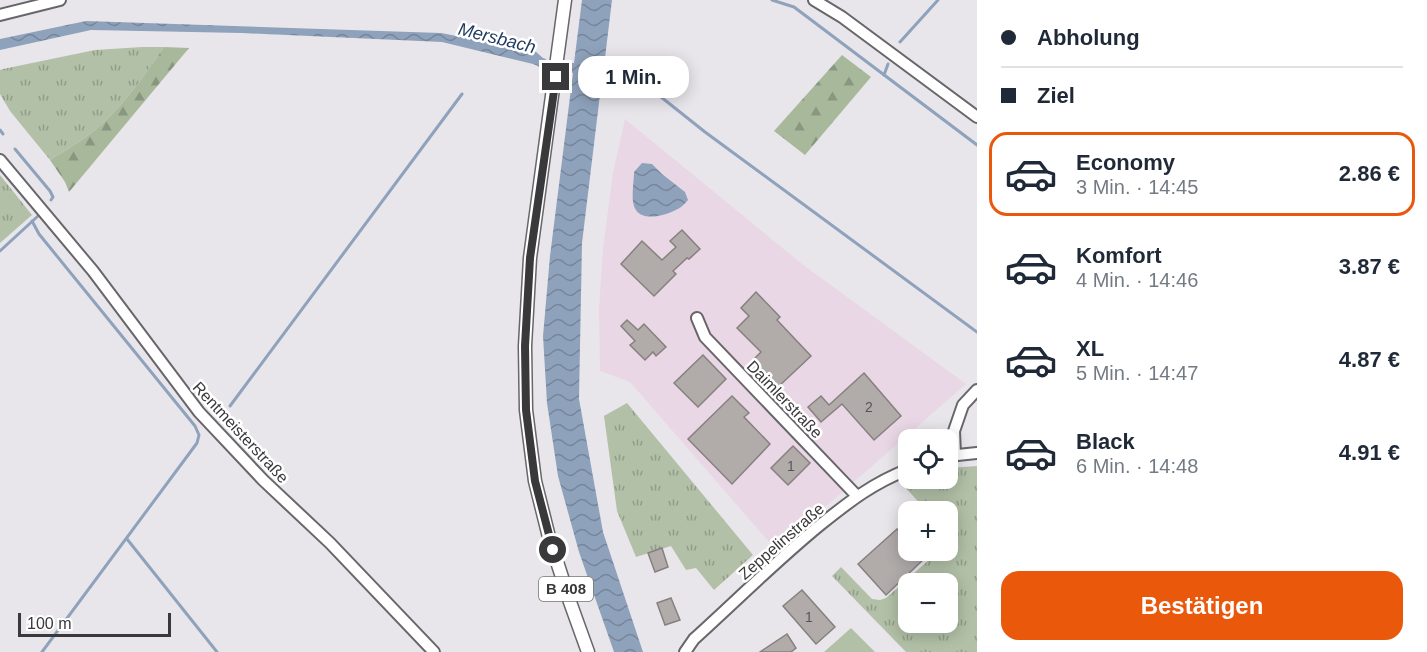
<!DOCTYPE html>
<html lang="de">
<head>
<meta charset="utf-8">
<style>
  :root { --surface:#fff; --page:#f2f2f3; --text:#1f2937; --muted:#747a83; --line:#e0e1e3; --accent:#ea580c }
  body { margin:0; font-family:Helvetica,sans-serif; background:var(--page); color:var(--text); height:100vh; display:flex; flex-direction:column; font-size:22px; white-space:nowrap }
  * { box-sizing:border-box; margin:0 }
  p { font-size:20px; color:var(--muted) }
  .icon { flex:none; width:33px; height:33px; fill:none; stroke:currentColor; stroke-width:2; stroke-linecap:round; stroke-linejoin:round }
  .map { position:relative; flex:1; overflow:hidden }
  .details { display:flex; flex-direction:column; background:var(--surface); width:450px }
  .details>* { flex:none }
  .guide { display:grid; align-content:center; height:132px; padding:0 24px; background:var(--surface) }
  .fabs { position:absolute; left:898px; top:429px; display:grid; gap:12px }
  .fabs a { display:grid; place-items:center; width:60px; height:60px; border-radius:12px; background:var(--surface); box-shadow:0 3px 15px #0003; font-size:30px }
  .scale { position:absolute; left:18px; bottom:15px; width:153px; box-sizing:border-box; padding-left:6px; border:3px solid #39393b; border-top:0; font-size:16px; line-height:21px; white-space:nowrap; color:#39393b; -webkit-text-stroke:4px #fff; paint-order:stroke }
  .end { position:absolute; width:27px; height:27px; margin:-14px; border:8px solid #39393b; background:#fff; box-shadow:0 0 0 3px #fff }
  .from { border-radius:50% }
  .bubble { position:absolute; height:42px; border-radius:18px; background:var(--surface); box-shadow:0 3px 15px #0003; font-size:20px; font-weight:600; line-height:42px; text-align:center }
  .guide b { display:flex; align-items:center; gap:21px; height:57px; font-size:22px }
  .guide b+b { border-top:2px solid var(--line) }
  .guide i { width:15px; height:15px; background:var(--text) }
  ul { padding:0; list-style:none }
  li { display:flex; align-items:center; gap:18px; height:84px; margin:0 12px 9px; padding:0 12px; border:3px solid transparent; border-radius:18px }
  li div { flex:1 }
  li b { display:block; font-size:22px }
  li em { font-style:normal; font-weight:600 }
  li.selected { border-color:var(--accent) }
  li>.icon { width:54px; height:54px; stroke-width:1.5 }
  .primary-button { display:flex; gap:12px; margin-top:auto; padding:12px 24px }
  .primary-button a { flex:1; height:69px; border-radius:18px; background:var(--accent); color:#fff; font-size:24px; font-weight:600; line-height:69px; text-align:center }
  main { display:flex; flex:1; min-height:0 }
  .map>svg:first-child { display:block }
  .industrial { fill:#ead7e6 }
  .grass { fill:url(#grass-tufts); fill-rule:evenodd }
  .forest { fill:url(#forest-firs) }
  .garden { fill:#b2c0a7 }
  .water { fill:url(#water-waves) }
  .lines { fill:none; stroke-linecap:round; stroke-linejoin:round }
  .stream { stroke:#8fa2bc; stroke-width:3 }
  .building { fill:#b1abaa; stroke:#86817f; stroke-width:1.5 }
  .minor-casing { stroke:#68666a; stroke-width:14 }
  .major-casing { stroke:#68666a; stroke-width:15 }
  .minor { stroke:#fff; stroke-width:10 }
  .major { stroke:#fff; stroke-width:12 }
  .route { stroke:#39393b; stroke-width:8 }
  .labels { text-anchor:middle; stroke-width:5; stroke-linejoin:round; paint-order:stroke }
  .number-label { font-size:14px; fill:#575657 }
  .shield { fill:#fff; stroke:#747476; stroke-width:1.5 }
  .shield-label { font-size:15px; font-weight:bold; fill:#39393b }
  .street-label { font-size:16px; fill:#39393b; stroke:#fff }
  .water-label { font-size:18px; font-style:italic; fill:#1d395e; stroke:#fff }
</style>
</head>
<body>
<main>
<div class="map">
<svg width="977" height="652" viewBox="0 0 977 652">
  <defs>
    <pattern id="grass-tufts" width="24" height="20" patternUnits="userSpaceOnUse" patternTransform="scale(1.5)"><rect width="24" height="20" fill="#b2c0a7"/><path d="M3 7l-1-3M5 7V3M7 7l1-3M15 17l-1-3M17 17v-4M19 17l1-3" fill="none" stroke="#929d89"/></pattern>
    <pattern id="forest-firs" width="22" height="20" patternUnits="userSpaceOnUse" patternTransform="scale(1.5)"><rect width="22" height="20" fill="#a8b89b"/><path d="M5 1l3.5 6h-7zM16 11l3.5 6h-7z" fill="#8a9780"/></pattern>
    <pattern id="water-waves" width="16" height="10" patternUnits="userSpaceOnUse" patternTransform="scale(1.5)"><rect width="16" height="10" fill="#8fa2bc"/><path d="M0 5q4-4 8 0t8 0" fill="none" stroke="#76859a"/></pattern>
  </defs>
  <rect width="100%" height="100%" fill="#e8e6eb"/>
  <path class="industrial" d="M625,119L802,264L966,384L776,550L630,382L600,371L599,309L603,248L613,173Z"/>
  <g class="grass">
    <path d="M142,47H164C146,73 126,102 103,123C87,138 68,149 50,160L10,111L0,94V70L3,69L95,50Z"/>
    <path d="M0,175L32,215L0,243Z"/>
    <path d="M627,403L753,555L714,590L696,568L686,570L671,546L636,557L617,511L604,416Z"/>
    <path d="M977,466V652H906L832,576L841,567L872,599L880,600L886,598L939,551L948,550V542L952,539L948,534V512L927,511L903,485V481L912,479L948,478V468ZM909,584H948V622H909Z"/>
  </g>
  <g class="forest">
    <path d="M164,47L189,48L69,192L65,182L50,160C68,149 87,138 103,123C126,102 146,73 164,47Z"/>
    <path d="M842,55L871,77L805,155L774,131Z"/>
  </g>
  <path class="garden" d="M851,628L875,652H824Z"/>
  <g class="water">
    <path d="M582,0H612L605,58L612,62L608,72L611,76L602,78L582,243L579,399L603,532L643,652H614L579,552L558,476L547,403L543,336L550,256L573,73L566,71L567,63H574Z"/>
    <path d="M86,21L441,33L535,51L543,58L546,59L545,71H542L538,66L533,64L442,42L242,33L91,30L0,50V39Z"/>
    <path d="M642,163L652,164L662,174L685,192L688,200C686,202 684,205 681,207C671,214 644,223 636,210C630,201 634,183 634,172Z"/>
  </g>
  <g class="lines">
    <g class="stream">
      <path d="M772,0L794,7L977,145"/>
      <path d="M900,42L938,0"/>
      <path d="M607,71L626,74L639,81L656,93L705,132L977,332"/>
      <path d="M884,75L888,64"/>
      <path d="M0,130L3,134"/>
      <path d="M15,149L50,191L53,197L51,200"/>
      <path d="M32,221L39,234L195,426L199,435L197,443L42,652"/>
      <path d="M0,251L38,216"/>
      <path d="M230,406L462,94"/>
      <path d="M127,539L217,652"/>
    </g>
  </g>
  <g class="building">
    <path d="M682,230L700,249L689,259L687,258L673,271L676,274L654,296L621,264L642,241L662,260L676,247L670,241Z"/>
    <path d="M756,292L780,317L777,320L811,356L777,388L752,361L761,352L737,328L749,316L741,308Z"/>
    <path d="M627,320L638,330L644,324L666,347L656,356L653,352L645,360L630,345L635,341L621,326Z"/>
    <path d="M703,355L726,379L698,407L674,383Z"/>
    <path d="M864,373L901,416L874,440L842,404L821,422L808,407L821,396L829,405Z"/>
    <path d="M732,396L749,413L744,417L770,444L732,484L688,439Z"/>
    <path d="M793,446L810,463L788,485L771,468Z"/>
    <path d="M897,529L909,542V550H916L924,559L886,595L858,564Z"/>
    <path d="M662,548L668,567L655,572L648,553Z"/>
    <path d="M802,590L835,627L816,644L783,606Z"/>
    <path d="M671,598L680,620L665,625L657,603Z"/>
    <path d="M787,634L796,648L791,652H760Z"/>
  </g>
  <g class="lines">
    <defs>
      <g id="minor">
        <path d="M814,0L842,17L977,117"/>
        <path d="M0,15L60,0"/>
        <path d="M0,160L93,271L199,412L263,480L330,543L434,652"/>
        <path d="M697,318L705,337L857,496"/>
        <path d="M955,455L954,431L963,405L977,390"/>
        <path d="M948,456L977,453"/>
        <path d="M685,652L694,639C736,601 776,561 820,525C850,501 873,483 909,469"/>
      </g>
      <path id="major" d="M565,0L530,258L525,346L526,410L535,481L549,537L570,602L588,652"/>
    </defs>
    <use href="#minor" class="minor-casing"/>
    <use href="#major" class="major-casing"/>
    <use href="#minor" class="minor"/>
    <use href="#major" class="major"/>
  </g>
  <g class="lines">
    <path class="route" d="M553,550L535,481L526,410L525,346L530,258L556,77"/>
  </g>
  <g class="labels">
    <g class="number-label">
      <text x="869" y="412">2</text>
      <text x="791" y="471">1</text>
      <text x="809" y="622">1</text>
    </g>
    <rect class="shield" x="539" y="577" width="54" height="24" rx="4.5"/>
    <g class="shield-label">
      <text x="566" y="594">B 408</text>
    </g>
    <g class="street-label">
      <text transform="translate(785 399) rotate(46)" y="6">Daimlerstraße</text>
      <text transform="translate(241 432) rotate(47)" y="6">Rentmeisterstraße</text>
      <text transform="translate(781 541) rotate(-41)" y="6">Zeppelinstraße</text>
    </g>
    <g class="water-label">
      <text transform="translate(497 38) rotate(14)" y="6">Mersbach</text>
    </g>
  </g>
</svg>
<div class="fabs">
<a><svg class="icon" aria-label="locate" viewBox="0 0 24 24"><circle cx="12" cy="12" r="6"/><path d="M12 2v4M12 18v4M2 12h4M18 12h4"/></svg></a>
<a>+</a>
<a>−</a>
</div>
<div class="scale">100 m</div>
<i class="end from" style="left:553px;top:550px"></i>
<i class="end" style="left:556px;top:77px"></i>
<div class="bubble" style="left:578px;top:56px;width:111px">1 Min.</div>
</div>
<section class="details">
<div class="guide">
<b><i class="from"></i>Abholung</b>
<b><i></i>Ziel</b>
</div>
<ul>
<li class="selected"><svg class="icon" aria-label="car" viewBox="0 0 24 24"><path d="M5 17H2v-5l4-1 3-4h7l3 4 3 1v5h-3M9 17h6M6 11h13"/><circle cx="7" cy="17" r="2"/><circle cx="17" cy="17" r="2"/></svg><div><b>Economy</b><p>3 Min. · 14:45</p></div><em>2.86 €</em></li>
<li><svg class="icon" aria-label="car" viewBox="0 0 24 24"><path d="M5 17H2v-5l4-1 3-4h7l3 4 3 1v5h-3M9 17h6M6 11h13"/><circle cx="7" cy="17" r="2"/><circle cx="17" cy="17" r="2"/></svg><div><b>Komfort</b><p>4 Min. · 14:46</p></div><em>3.87 €</em></li>
<li><svg class="icon" aria-label="car" viewBox="0 0 24 24"><path d="M5 17H2v-5l4-1 3-4h7l3 4 3 1v5h-3M9 17h6M6 11h13"/><circle cx="7" cy="17" r="2"/><circle cx="17" cy="17" r="2"/></svg><div><b>XL</b><p>5 Min. · 14:47</p></div><em>4.87 €</em></li>
<li><svg class="icon" aria-label="car" viewBox="0 0 24 24"><path d="M5 17H2v-5l4-1 3-4h7l3 4 3 1v5h-3M9 17h6M6 11h13"/><circle cx="7" cy="17" r="2"/><circle cx="17" cy="17" r="2"/></svg><div><b>Black</b><p>6 Min. · 14:48</p></div><em>4.91 €</em></li>
</ul>
<div class="primary-button"><a>Bestätigen</a></div>
</section>
</main>
</body>
</html>
